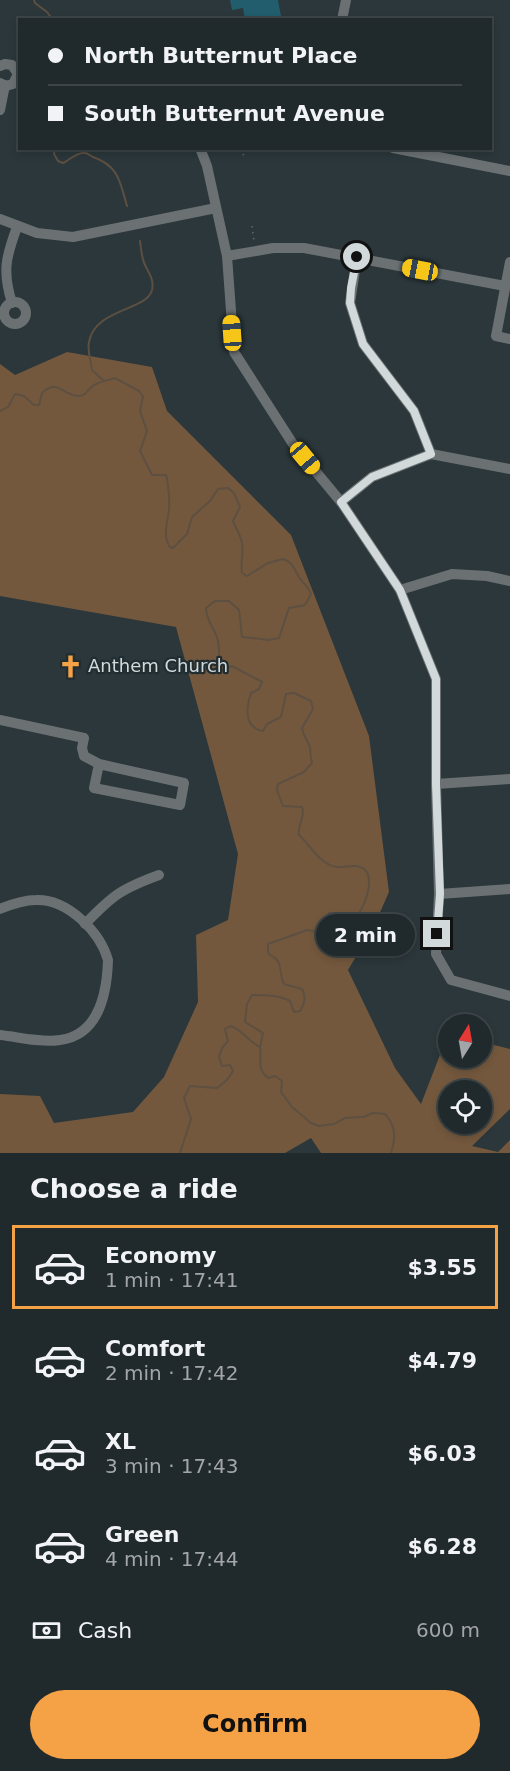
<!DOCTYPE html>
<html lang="en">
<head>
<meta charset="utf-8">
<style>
  :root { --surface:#20292c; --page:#283134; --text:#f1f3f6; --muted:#a2a6a9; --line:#3d4548; --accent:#f5a246 }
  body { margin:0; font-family:"DejaVu Sans",sans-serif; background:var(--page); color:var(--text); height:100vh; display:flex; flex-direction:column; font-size:22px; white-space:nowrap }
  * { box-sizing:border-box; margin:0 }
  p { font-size:20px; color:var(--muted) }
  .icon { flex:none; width:33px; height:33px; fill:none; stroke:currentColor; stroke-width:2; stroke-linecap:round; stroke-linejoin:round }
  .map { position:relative; height:1153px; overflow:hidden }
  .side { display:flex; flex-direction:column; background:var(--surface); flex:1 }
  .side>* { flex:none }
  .hud { position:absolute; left:18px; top:18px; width:474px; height:132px; border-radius:0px; box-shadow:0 3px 9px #0003,0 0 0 2px var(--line); display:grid; align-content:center; height:132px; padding:0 30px; background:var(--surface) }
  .needle { width:39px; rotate:11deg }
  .fabs { position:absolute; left:438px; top:1014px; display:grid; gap:12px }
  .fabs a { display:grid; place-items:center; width:54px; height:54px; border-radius:50%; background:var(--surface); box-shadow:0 3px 9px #0003,0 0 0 2px var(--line); font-size:30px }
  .end { position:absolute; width:27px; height:27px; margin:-14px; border:8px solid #d1d9db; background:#111; box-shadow:0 0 0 3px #111 }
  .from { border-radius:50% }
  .bubble { position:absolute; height:42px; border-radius:21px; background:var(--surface); box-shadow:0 3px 9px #0003,0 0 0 2px var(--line); font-size:20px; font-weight:800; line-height:42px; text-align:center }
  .car { position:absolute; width:18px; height:36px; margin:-18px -9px; border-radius:8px; box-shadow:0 0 4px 2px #0007; background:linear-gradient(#f5c518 24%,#345 0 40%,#f5c518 0 76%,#345 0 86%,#f5c518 0) }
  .hud b { display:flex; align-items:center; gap:21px; height:57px; font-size:22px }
  .hud b+b { border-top:2px solid var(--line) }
  .hud i { width:15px; height:15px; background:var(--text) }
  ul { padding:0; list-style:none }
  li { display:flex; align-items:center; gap:18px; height:84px; margin:0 12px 9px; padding:0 18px; border:3px solid transparent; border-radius:0px }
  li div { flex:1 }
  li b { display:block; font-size:22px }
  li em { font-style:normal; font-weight:800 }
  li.selected { border-color:var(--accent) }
  li>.icon { width:54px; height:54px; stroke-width:1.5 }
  h2 { padding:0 30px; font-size:27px; line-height:72px }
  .pay { display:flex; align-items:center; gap:15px; height:66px; padding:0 30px; font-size:22px }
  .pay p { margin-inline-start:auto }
  .cta { display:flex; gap:12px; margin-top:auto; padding:12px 30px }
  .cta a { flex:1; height:69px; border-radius:36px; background:var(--accent); color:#111; font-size:24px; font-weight:800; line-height:69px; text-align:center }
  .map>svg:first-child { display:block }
  .green { fill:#73583d; fill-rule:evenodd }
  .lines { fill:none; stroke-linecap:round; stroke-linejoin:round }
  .stream { stroke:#5d5042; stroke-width:2 }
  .building { fill:#215d6c }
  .path { stroke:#606b6e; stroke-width:1.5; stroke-dasharray:1.5 4.5; stroke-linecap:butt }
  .minor { stroke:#6b7173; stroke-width:10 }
  .route { stroke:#d1d9db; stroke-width:8 }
  .labels { text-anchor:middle; stroke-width:4.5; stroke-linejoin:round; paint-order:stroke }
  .poi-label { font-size:18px; fill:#d1d9db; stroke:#212d30; text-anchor:start }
</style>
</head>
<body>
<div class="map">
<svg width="510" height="1153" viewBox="0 0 510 1153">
  <rect width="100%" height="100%" fill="#2b373b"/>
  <path class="green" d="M67,352L152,367L167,411L291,535L369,736L389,892L374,926L348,970L395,1068L421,1104L448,1034V1058H482V1042L510,1049V1109L472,1146L498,1152L510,1140V1153H321L311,1138L285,1153H0V1094L40,1096L54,1123L133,1112L164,1077L198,1002L196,935L228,920L238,854L176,627L0,596V364L15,375ZM482,1090V1124H448V1090Z"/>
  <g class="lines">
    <g class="stream">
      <path d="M34,0L35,3L47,12L53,20"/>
      <path d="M93,20L99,18L102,20"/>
      <path d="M55,148L54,154L58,161L63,163C70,160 76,152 85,153C88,153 90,156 93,157C119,166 120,182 127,206"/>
      <path d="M104,381L92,370C91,361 87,350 89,342C95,308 147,311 152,290C155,276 145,270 143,259C141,253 141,247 140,241"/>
      <path d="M0,411L8,407L15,394L24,396L34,405H39L42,393C57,379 62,394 77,396C87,397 88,387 96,384C102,381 109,380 115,378L139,391L143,396L140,411L147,431L140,451L152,475H166C168,482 170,501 169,509C168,522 162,535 170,547L173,548L187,534L192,517L210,501L218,489L228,488L234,493L240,507L233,521C236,529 241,535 242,544C244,554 240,563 242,573L247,576L268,563L283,559C293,562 294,569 299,577C303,584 309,587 311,594L305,605L289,608L279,638L269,640L242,637L239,610L229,601H215L206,608C206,622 215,627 218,641C220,651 218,661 221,671L232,666L262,682L259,689L251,693C246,708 244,728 263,731L267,724L281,717L286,694L294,693L311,701L313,709L302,728C303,736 309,742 310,748C311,753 310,756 312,763L304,772L278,784L277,790L283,806L302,807C306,816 297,825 299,835C310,845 315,857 328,864C338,870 346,865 356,866C379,869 366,902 359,913L353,915L329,913L326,919L338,931L335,937L322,938L313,931L307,930L268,944V953C270,955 274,957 276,959C283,966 279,976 284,984L302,989C306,997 305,1003 300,1011L294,1012L290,1001C279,995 265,995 252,995L247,1004L245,1022L263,1033L260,1047"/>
      <path d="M180,1153L191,1119L184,1098L190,1086L217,1088L227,1080L233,1071L230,1065L222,1066L219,1057L222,1048L228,1041L225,1029L230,1026C242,1029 249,1042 260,1047C262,1059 256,1069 268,1078L275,1076L282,1081L281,1092L292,1107L311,1123L319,1126L334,1124L345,1118L363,1117L373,1113L385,1114C396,1126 396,1138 391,1153"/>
    </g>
  </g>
  <path class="building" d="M230,0H278L281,16L269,18L270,20H245L243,8L232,10Z"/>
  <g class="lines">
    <g class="path">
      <path d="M242,148L244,158"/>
      <path d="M252,226L254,241"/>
    </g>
    <g class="minor">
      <path d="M342,20L346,0"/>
      <path d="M0,66L5,64L12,65L18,74L13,84L6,86L0,83"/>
      <path d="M0,110L5,85"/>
      <path d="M200,148L207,166L227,256L234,352L293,444L341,502L400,590L436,679V784L439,894L436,954L451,980L510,996"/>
      <path d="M393,148L510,171"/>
      <path d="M0,219L37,233L73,237L216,208"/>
      <path d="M227,256L273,248H304L505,286"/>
      <path d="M357,257L350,303L363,344L414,411L431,454"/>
      <path d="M510,262L496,336L510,339"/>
      <circle cx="15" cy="313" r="11"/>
      <path d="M12,303C2,271 6,257 17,227"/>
      <path d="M341,502L372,477L431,454L510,469"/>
      <path d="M400,590L452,574L487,576L510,581"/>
      <path d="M0,720L84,738L82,748L84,756L99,764L94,788L180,805L184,783L99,764"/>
      <path d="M436,784L510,779"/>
      <path d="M439,894L510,889"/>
      <path d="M0,909C12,904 24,900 36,900C68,899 100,932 108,960C107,993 99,1035 60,1040C41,1043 19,1037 0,1035"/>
      <path d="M85,924C113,895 121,889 159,875"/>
    </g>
  </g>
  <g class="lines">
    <path class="route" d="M357,257L351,288L350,303L363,344L414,411L431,454L372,477L341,502L400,590L436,679V784L440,894L437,934"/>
  </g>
  <defs>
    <symbol id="church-bare" viewBox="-9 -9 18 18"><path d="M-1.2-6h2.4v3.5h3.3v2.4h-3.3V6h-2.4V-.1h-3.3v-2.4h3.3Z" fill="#f5a246" stroke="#212d30" stroke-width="2.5" paint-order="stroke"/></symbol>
  </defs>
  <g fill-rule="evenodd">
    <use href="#church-bare" x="54" y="650" width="33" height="33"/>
  </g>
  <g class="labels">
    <g class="poi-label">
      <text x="88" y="672">Anthem Church</text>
    </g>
  </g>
</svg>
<div class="fabs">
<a><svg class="needle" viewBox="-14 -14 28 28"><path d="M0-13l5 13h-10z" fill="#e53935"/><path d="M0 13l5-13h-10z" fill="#a2a6a9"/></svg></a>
<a><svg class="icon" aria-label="locate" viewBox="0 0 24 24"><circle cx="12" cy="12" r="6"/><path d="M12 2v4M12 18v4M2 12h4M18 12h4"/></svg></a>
</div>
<i class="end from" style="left:357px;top:257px"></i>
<i class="end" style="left:437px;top:934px"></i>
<div class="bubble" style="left:316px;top:914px;width:99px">2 min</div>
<i class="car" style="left:420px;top:270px;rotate:281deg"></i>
<i class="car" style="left:232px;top:333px;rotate:356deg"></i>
<i class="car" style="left:305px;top:458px;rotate:140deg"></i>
<div class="hud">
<b><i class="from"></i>North Butternut Place</b>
<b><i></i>South Butternut Avenue</b>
</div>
</div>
<section class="side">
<h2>Choose a ride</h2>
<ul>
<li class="selected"><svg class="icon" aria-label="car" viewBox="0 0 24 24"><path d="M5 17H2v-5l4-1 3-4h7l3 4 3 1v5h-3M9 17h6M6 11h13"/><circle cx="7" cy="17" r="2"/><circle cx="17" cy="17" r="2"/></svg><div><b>Economy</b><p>1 min · 17:41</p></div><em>$3.55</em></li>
<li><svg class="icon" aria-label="car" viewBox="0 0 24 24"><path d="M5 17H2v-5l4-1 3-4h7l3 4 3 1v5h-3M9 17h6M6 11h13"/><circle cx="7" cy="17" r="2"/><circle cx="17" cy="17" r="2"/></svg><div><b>Comfort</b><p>2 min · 17:42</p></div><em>$4.79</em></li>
<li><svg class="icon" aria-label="car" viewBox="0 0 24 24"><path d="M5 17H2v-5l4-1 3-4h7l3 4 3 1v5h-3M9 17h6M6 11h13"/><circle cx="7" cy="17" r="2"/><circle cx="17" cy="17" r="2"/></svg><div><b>XL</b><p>3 min · 17:43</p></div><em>$6.03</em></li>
<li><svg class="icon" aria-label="car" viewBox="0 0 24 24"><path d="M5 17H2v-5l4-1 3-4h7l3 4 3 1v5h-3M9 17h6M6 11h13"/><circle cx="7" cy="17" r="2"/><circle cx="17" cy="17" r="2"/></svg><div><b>Green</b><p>4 min · 17:44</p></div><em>$6.28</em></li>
</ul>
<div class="pay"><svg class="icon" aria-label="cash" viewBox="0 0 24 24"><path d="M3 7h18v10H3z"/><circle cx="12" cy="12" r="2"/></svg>Cash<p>600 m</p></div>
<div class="cta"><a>Confirm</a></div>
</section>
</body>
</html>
